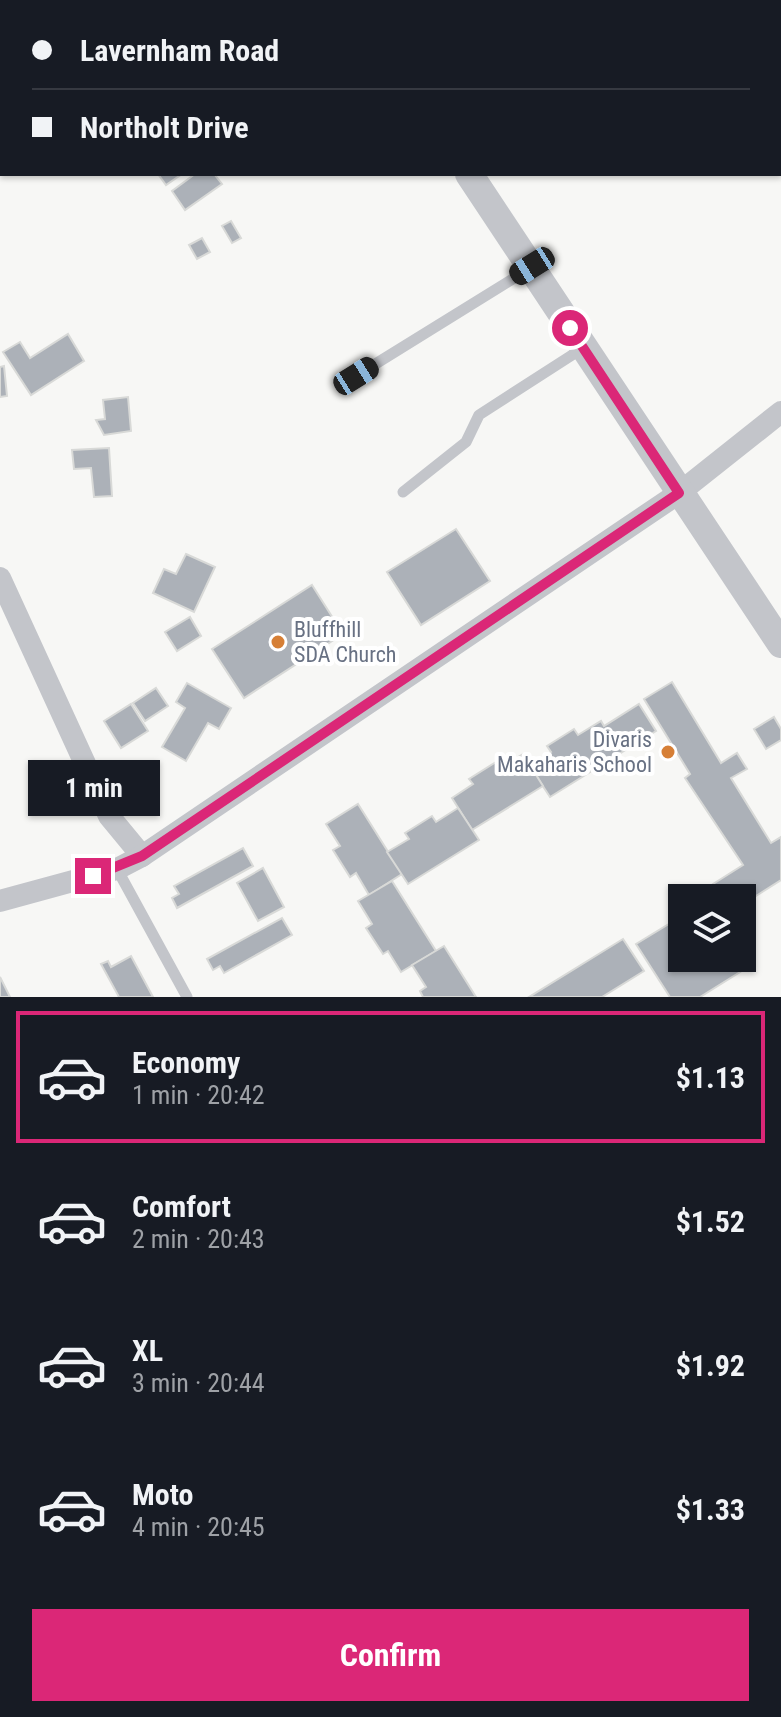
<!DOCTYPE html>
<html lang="en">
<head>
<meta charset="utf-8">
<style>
  :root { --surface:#171b24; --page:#20242c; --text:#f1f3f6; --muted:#9ea1a6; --line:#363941; --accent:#db2777 }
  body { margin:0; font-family:"Roboto Condensed",sans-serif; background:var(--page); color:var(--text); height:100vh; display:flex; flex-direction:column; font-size:30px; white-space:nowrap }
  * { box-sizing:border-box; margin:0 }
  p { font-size:26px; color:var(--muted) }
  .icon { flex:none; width:44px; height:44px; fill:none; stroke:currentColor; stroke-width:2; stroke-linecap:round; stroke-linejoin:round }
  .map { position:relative; height:997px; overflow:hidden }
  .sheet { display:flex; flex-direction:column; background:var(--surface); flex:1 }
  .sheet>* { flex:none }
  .top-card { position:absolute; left:0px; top:0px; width:782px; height:176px; box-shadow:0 2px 6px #0004; display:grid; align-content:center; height:176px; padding:0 32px; background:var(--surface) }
  .buttons { position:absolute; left:668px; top:884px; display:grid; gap:16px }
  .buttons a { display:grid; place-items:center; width:88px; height:88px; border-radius:0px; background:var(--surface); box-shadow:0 2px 6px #0004; font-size:40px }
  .end { position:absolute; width:36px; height:36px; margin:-18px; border:10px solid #db2777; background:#fff; box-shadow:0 0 0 4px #fff }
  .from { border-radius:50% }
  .bubble { position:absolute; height:56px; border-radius:0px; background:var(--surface); box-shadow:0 2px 6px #0004; font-size:26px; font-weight:700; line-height:56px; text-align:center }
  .car { position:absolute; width:24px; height:48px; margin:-24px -12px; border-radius:10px; box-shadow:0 0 6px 2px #0007; background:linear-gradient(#222 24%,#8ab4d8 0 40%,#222 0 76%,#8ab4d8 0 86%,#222 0) }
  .top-card b { display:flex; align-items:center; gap:28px; height:76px; font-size:30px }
  .top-card b+b { border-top:2px solid var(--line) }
  .top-card i { width:20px; height:20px; background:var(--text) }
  ul { padding:14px 0 0; list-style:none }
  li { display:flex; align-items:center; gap:24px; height:132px; margin:0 16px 12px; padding:0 16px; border:4px solid transparent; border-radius:0px }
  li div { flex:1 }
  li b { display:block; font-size:30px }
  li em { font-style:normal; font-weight:700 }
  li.on { border-color:var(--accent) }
  li>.icon { width:72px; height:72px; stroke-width:1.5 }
  .cta { display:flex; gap:16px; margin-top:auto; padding:16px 32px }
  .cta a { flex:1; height:92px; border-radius:0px; background:var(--accent); color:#fff; font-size:32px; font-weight:700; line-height:92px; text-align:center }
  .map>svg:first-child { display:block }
  .building { fill:#acb1b8; stroke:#d8d9d7; stroke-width:2 }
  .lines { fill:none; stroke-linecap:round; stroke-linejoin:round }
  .service { stroke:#c3c5ca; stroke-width:11 }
  .minor { stroke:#c3c5ca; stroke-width:22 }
  .tertiary { stroke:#c3c5ca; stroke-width:28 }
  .route { stroke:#db2777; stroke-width:10 }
  .poi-dot { fill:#d67f36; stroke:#fff; stroke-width:3 }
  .labels { text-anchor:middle; stroke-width:8; stroke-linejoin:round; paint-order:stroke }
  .poi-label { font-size:22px; fill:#687183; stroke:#fff; text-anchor:start }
</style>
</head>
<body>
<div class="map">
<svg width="781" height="997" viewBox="0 0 781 997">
  <rect width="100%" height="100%" fill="#f7f7f5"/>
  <g class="building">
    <path d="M158,174H182L166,185Z"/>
    <path d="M195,174H214L222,184L185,210L172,191Z"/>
    <path d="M231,221L241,238L232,243L222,226Z"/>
    <path d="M202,238L210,252L197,259L189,245Z"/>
    <path d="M68,334L84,361L31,395L3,352L20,342L30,358Z"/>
    <path d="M4,366L7,396L0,397V367Z"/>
    <path d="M128,397L131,431L104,435L96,420L105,419L103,400Z"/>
    <path d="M109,448L112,496L94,497L91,468L74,469L72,450Z"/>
    <path d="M456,529L490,581L421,625L387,572Z"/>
    <path d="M186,554L215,567L194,612L153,593L164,569L176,574Z"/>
    <path d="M312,585L343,634L244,698L212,649Z"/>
    <path d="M190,617L201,636L177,651L165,632Z"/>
    <path d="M672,682L721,763L737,753L747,769L731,778L771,843L781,837V880L756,896L752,890L745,894L749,901L742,906V898H721L713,884L743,865L685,778L690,774L644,699Z"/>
    <path d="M187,683L231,708L219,729L208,723L186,761L162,747L185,708L176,702Z"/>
    <path d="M156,688L168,706L145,721L133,703Z"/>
    <path d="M131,704L148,731L121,748L104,721Z"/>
    <path d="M639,704L656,731L550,797L529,765L551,752L547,746L574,729L578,735L601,721L604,726Z"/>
    <path d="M774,717L781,729V740L766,749L754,729Z"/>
    <path d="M523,754L543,786L472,830L452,798L473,784L469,779L496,762L500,768Z"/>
    <path d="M358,804L402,874L369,895L356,873L350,877L333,850L340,846L326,824Z"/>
    <path d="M458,808L479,840L408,884L387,852L409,839L405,833L432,816L436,822Z"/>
    <path d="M243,848L253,866L177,908L172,898L179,894L174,886Z"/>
    <path d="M263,868L284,907L258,921L237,883Z"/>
    <path d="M392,881L436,951L401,972L388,951L383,954L366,928L372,924L358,901Z"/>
    <path d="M682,916V958H742V947L753,964L700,997H670L636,944Z"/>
    <path d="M282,918L292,935L224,973L220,966L213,970L207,959Z"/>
    <path d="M623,939L644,971L602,997H529Z"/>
    <path d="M444,946L476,997H423L420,991L426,987L412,965Z"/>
    <path d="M131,956L153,997H119L101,964L108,961L111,967Z"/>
    <path d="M0,977L10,997H0Z"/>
  </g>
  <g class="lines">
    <g class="service">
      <path d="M356,376L532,267"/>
      <path d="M403,492L466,442L479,415L583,348"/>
      <path d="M117,869L187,997"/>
    </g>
    <g class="minor">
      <path d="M377,2L380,0"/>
      <path d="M0,578L109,816L142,856"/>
      <path d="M0,901L117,869L142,856L679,493L781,412"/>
    </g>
    <g class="tertiary">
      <path d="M349,0L351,2"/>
      <path d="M469,174L781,644"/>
    </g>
  </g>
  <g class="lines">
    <path class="route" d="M93,876L142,856L679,493L570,328"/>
  </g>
  <g class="poi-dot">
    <circle cx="278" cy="642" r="8"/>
    <circle cx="668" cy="752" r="8"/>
  </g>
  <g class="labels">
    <g class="poi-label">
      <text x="294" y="637">Bluffhill<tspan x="294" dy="25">SDA Church</tspan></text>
      <text x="652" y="747" text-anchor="end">Divaris<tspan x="652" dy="25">Makaharis School</tspan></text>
    </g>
  </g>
</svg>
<div class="buttons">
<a><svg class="icon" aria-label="layers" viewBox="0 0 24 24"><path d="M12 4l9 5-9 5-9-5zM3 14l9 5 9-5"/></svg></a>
</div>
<i class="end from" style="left:570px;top:328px"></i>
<i class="end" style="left:93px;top:876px"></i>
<div class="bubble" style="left:28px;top:760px;width:132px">1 min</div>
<i class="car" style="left:532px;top:266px;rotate:238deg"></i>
<i class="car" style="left:356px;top:376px;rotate:58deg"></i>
<div class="top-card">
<b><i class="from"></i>Lavernham Road</b>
<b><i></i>Northolt Drive</b>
</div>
</div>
<section class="sheet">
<ul>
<li class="on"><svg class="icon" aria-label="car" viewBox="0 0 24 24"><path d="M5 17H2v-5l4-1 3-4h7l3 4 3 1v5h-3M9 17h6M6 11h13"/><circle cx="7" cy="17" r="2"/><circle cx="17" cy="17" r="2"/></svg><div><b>Economy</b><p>1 min · 20:42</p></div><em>$1.13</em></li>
<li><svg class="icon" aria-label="car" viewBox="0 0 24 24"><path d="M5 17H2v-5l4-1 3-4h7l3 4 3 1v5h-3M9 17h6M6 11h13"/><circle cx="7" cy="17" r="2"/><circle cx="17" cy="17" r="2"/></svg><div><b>Comfort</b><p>2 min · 20:43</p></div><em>$1.52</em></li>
<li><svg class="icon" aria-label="car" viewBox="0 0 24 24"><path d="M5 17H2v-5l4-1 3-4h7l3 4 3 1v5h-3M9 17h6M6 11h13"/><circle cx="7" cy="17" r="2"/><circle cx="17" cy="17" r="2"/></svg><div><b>XL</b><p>3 min · 20:44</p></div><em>$1.92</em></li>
<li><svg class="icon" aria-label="car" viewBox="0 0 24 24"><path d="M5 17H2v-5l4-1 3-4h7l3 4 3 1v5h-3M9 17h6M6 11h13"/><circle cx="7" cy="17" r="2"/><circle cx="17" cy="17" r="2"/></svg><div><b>Moto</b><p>4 min · 20:45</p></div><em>$1.33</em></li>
</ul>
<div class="cta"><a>Confirm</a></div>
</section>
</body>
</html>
